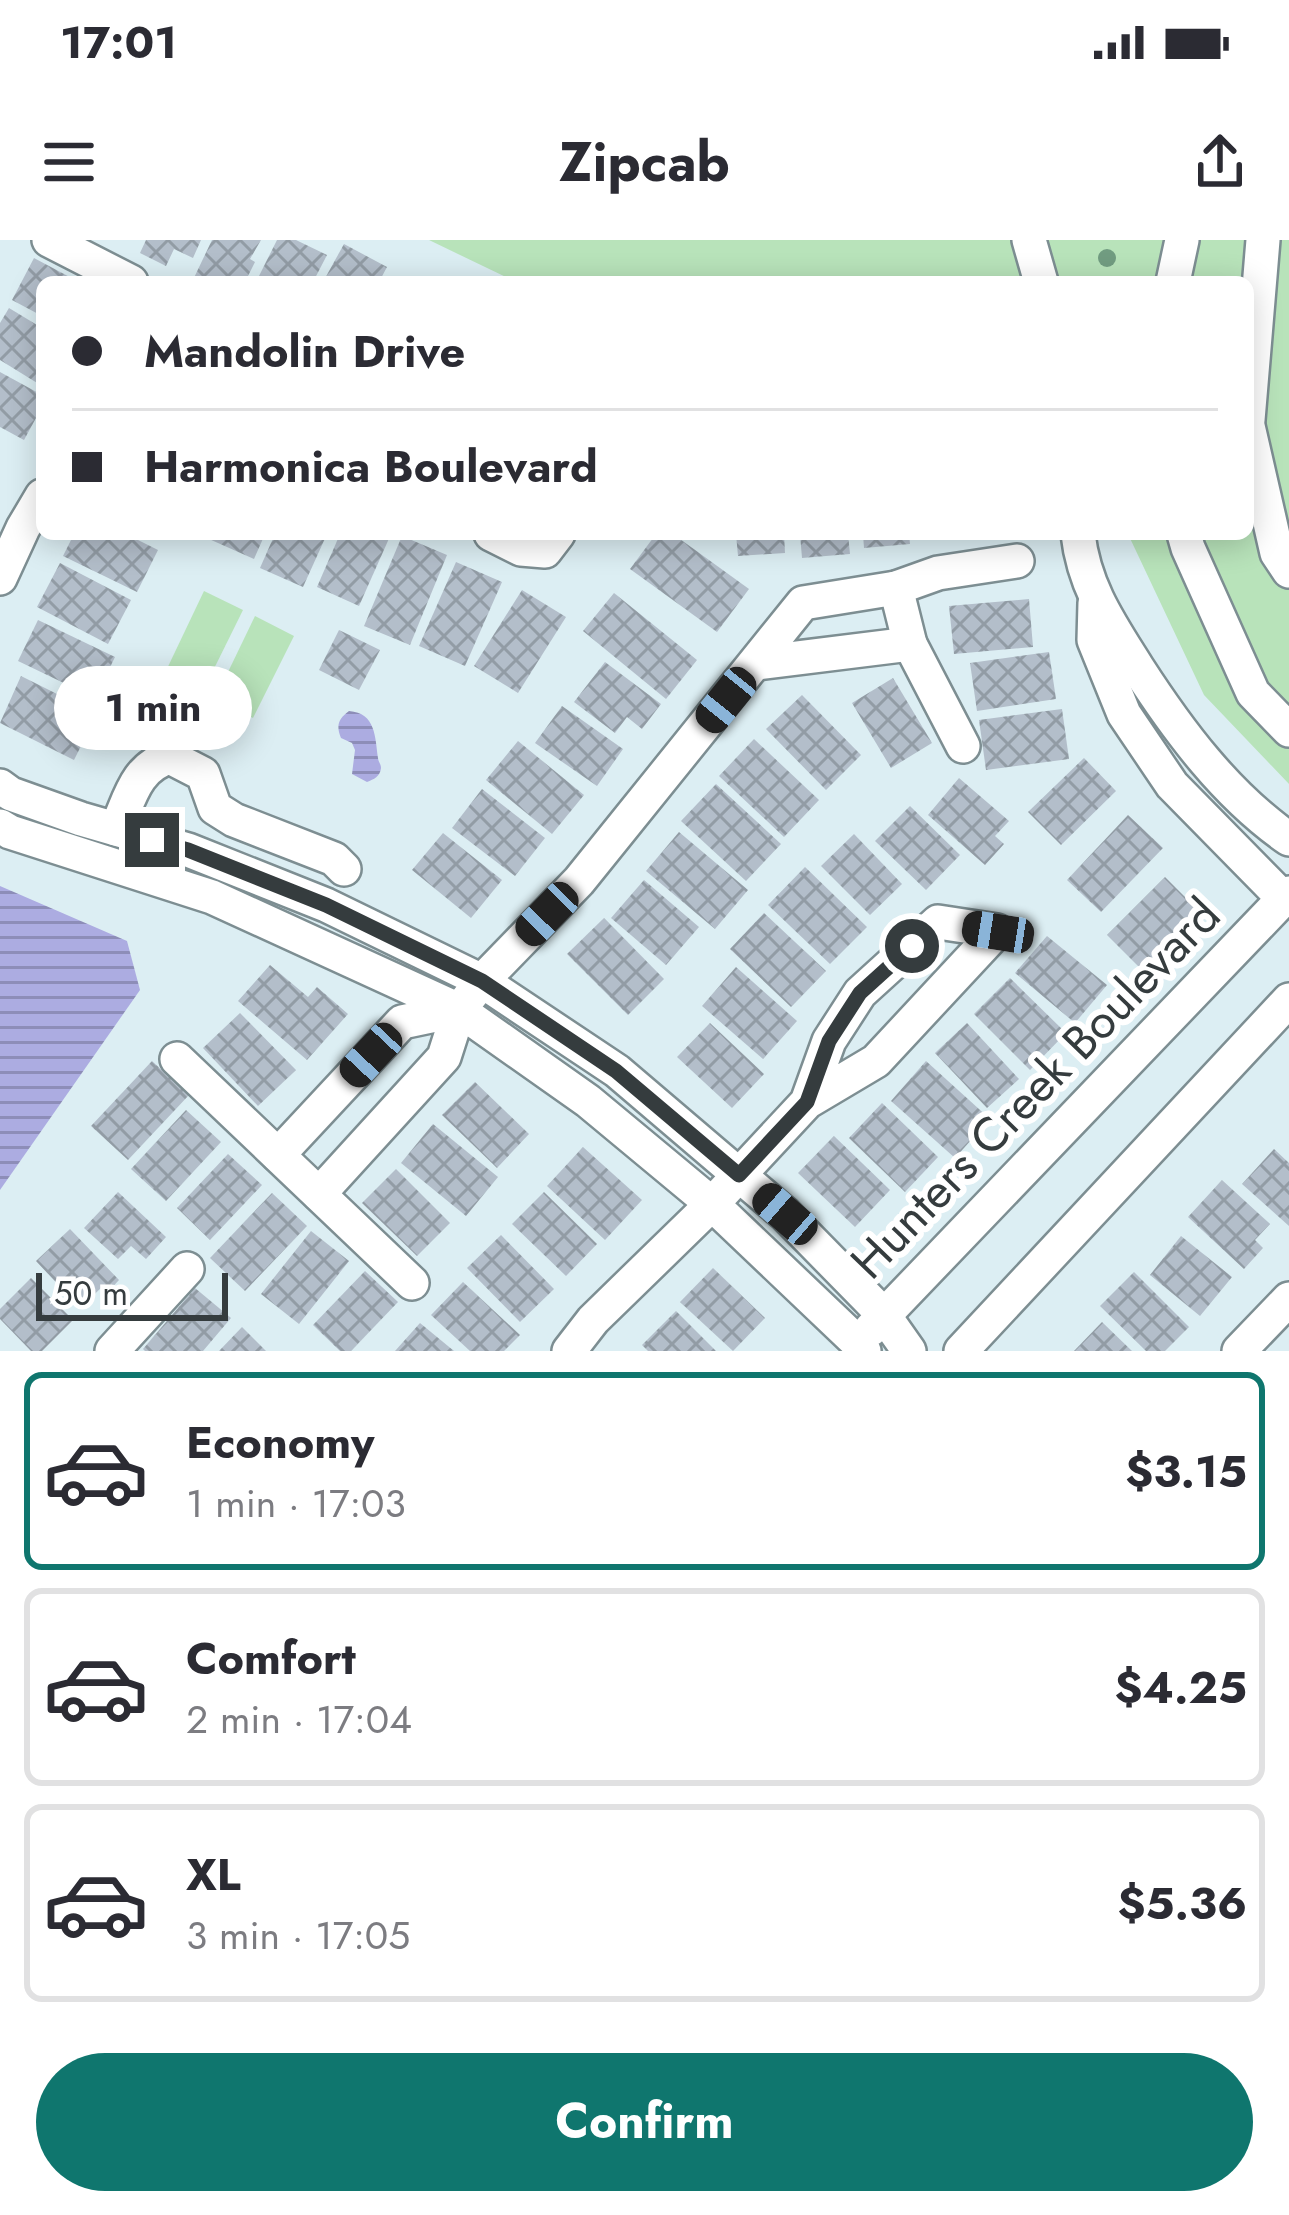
<!DOCTYPE html>
<html lang="en">
<head>
<meta charset="utf-8">
<style>
  :root { --surface:#fff; --page:#f2f2f3; --text:#2b2b33; --muted:#7c7c81; --line:#e1e1e2; --accent:#0f766e }
  body { margin:0; font-family:Jost,sans-serif; background:var(--page); color:var(--text); height:100vh; display:flex; flex-direction:column; font-size:45px; white-space:nowrap }
  * { box-sizing:border-box; margin:0 }
  p { font-size:39px; color:var(--muted) }
  .icon { flex:none; width:66px; height:66px; fill:none; stroke:currentColor; stroke-width:2; stroke-linecap:round; stroke-linejoin:round }
  .map { position:relative; height:1111px; overflow:hidden }
  .sheet { display:flex; flex-direction:column; background:var(--surface); flex:1 }
  .sheet>* { flex:none }
  .hud { position:absolute; left:36px; top:36px; width:1218px; height:264px; border-radius:18px; box-shadow:0 6px 30px #0003; display:grid; align-content:center; height:264px; padding:0 36px; background:var(--surface) }
  .scale { position:absolute; left:36px; bottom:30px; width:192px; box-sizing:border-box; padding-left:12px; border:6px solid #353c3e; border-top:0; font-size:33px; line-height:42px; white-space:nowrap; color:#353c3e; -webkit-text-stroke:9px #fff; paint-order:stroke }
  .end { position:absolute; width:54px; height:54px; margin:-27px; border:15px solid #353c3e; background:#fff; box-shadow:0 0 0 6px #fff }
  .from { border-radius:50% }
  .bubble { position:absolute; height:84px; border-radius:42px; background:var(--surface); box-shadow:0 6px 30px #0003; font-size:39px; font-weight:700; line-height:84px; text-align:center }
  .car { position:absolute; width:36px; height:72px; margin:-36px -18px; border-radius:15px; box-shadow:0 0 9px 3px #0007; background:linear-gradient(#222 24%,#8ab4d8 0 40%,#222 0 76%,#8ab4d8 0 86%,#222 0) }
  .hud b { display:flex; align-items:center; gap:42px; height:114px; font-size:45px }
  .hud b+b { border-top:3px solid var(--line) }
  .hud i { width:30px; height:30px; background:var(--text) }
  ul { padding:21px 0 0; list-style:none }
  li { display:flex; align-items:center; gap:36px; height:198px; margin:0 24px 18px; padding:0 12px; border:6px solid var(--line); border-radius:18px }
  li div { flex:1 }
  li b { display:block; font-size:45px }
  li em { font-style:normal; font-weight:700 }
  li.active { border-color:var(--accent) }
  li>.icon { width:108px; height:108px; stroke-width:1.5 }
  .primary-button { display:flex; gap:24px; margin-top:auto; padding:24px 36px }
  .primary-button a { flex:1; height:138px; border-radius:72px; background:var(--accent); color:#fff; font-size:48px; font-weight:700; line-height:138px; text-align:center }
  .status { display:flex; justify-content:space-between; align-items:center; height:84px; padding:0 60px; background:var(--surface); direction:ltr }
  .status svg { height:33px; fill:currentColor }
  header { display:flex; justify-content:space-between; align-items:center; height:156px; padding:0 36px; background:var(--surface); font-size:54px; font-weight:700 }
  .map>svg:first-child { display:block }
  .green { fill:#b8e3ba }
  .water { fill:url(#water-rules) }
  .building { fill:url(#building-cross-hatch) }
  .lines { fill:none; stroke-linecap:round; stroke-linejoin:round }
  .minor-casing { stroke:#7d8e92; stroke-width:38 }
  .minor { stroke:#fff; stroke-width:33 }
  .tree { fill:#719c81 }
  .route { stroke:#353c3e; stroke-width:15 }
  .labels { text-anchor:middle; stroke-width:12; stroke-linejoin:round; paint-order:stroke }
  .street-label { font-size:48px; fill:#353c3e; stroke:#fff }
</style>
</head>
<body>
<div class="status"><b>17:01</b><svg viewBox="0 0 49 12"><path d="M0 12V9h3v3zM5 12V6h3v6zM10 12V3h3v9zM15 12V0h3v12zM26 1h20v11H26zM47 4h2v5h-2z"/></svg></div>
<header><svg class="icon" aria-label="menu" viewBox="0 0 24 24"><path d="M4 6h16M4 12h16M4 18h16"/></svg>Zipcab<svg class="icon" aria-label="share" viewBox="0 0 24 24"><path d="M12 15V3M7 8l5-5 5 5M5 13v7h14v-7"/></svg></header>
<div class="map">
<svg width="1289" height="1111" viewBox="0 0 1289 1111">
  <defs>
    <pattern id="water-rules" width="6" height="5" patternUnits="userSpaceOnUse" patternTransform="scale(3)"><rect width="6" height="5" fill="#acace1"/><path d="M0 2.5h6" fill="none" stroke="#8d8db8"/></pattern>
    <pattern id="building-cross-hatch" width="8" height="8" patternUnits="userSpaceOnUse" patternTransform="scale(3)"><rect width="8" height="8" fill="#b3beca"/><path d="M0 0l8 8M0 8l8-8" fill="none" stroke="#929ca5"/></pattern>
  </defs>
  <rect width="100%" height="100%" fill="#dceef3"/>
  <g class="green">
    <path d="M429,0H1289V544L1204,455L1128,294H1248V42H516Z"/>
    <path d="M204,351L243,370L202,453L164,435Z"/>
    <path d="M255,376L294,396L253,478L215,459Z"/>
  </g>
  <g class="water">
    <path d="M349,471C376,473 375,497 378,518C378,521 381,524 381,528C380,537 374,539 367,542L352,534L355,510L352,503L341,498C336,486 338,479 349,471Z"/>
    <path d="M0,646L127,701L140,750L0,950Z"/>
  </g>
  <g class="building">
    <path d="M146,0H201L193,18L174,9L166,26L140,13Z"/>
    <path d="M212,0H261L250,19L255,22L245,42H192Z"/>
    <path d="M277,0H296L327,15L313,42H256Z"/>
    <path d="M344,4L387,27L379,42H323Z"/>
    <path d="M34,18L79,42H42V76L12,60Z"/>
    <path d="M9,68L42,88V146L0,120V83Z"/>
    <path d="M0,132L42,155V167L24,200L0,187Z"/>
    <path d="M74,294H126L158,310L137,352L63,316Z"/>
    <path d="M211,294H265L254,319L209,299Z"/>
    <path d="M275,294H327L303,347L260,328Z"/>
    <path d="M340,294H391L359,366L317,347Z"/>
    <path d="M656,294H673L749,349L717,392L630,329Z"/>
    <path d="M736,294H784L785,313L738,316Z"/>
    <path d="M800,294H848L850,314L802,318Z"/>
    <path d="M863,294H909L910,304L864,308Z"/>
    <path d="M402,296L447,315L410,405L364,386Z"/>
    <path d="M456,322L502,342L465,426L419,406Z"/>
    <path d="M60,323L131,360L108,404L37,367Z"/>
    <path d="M522,350L566,377L518,453L474,426Z"/>
    <path d="M614,353L697,420L666,459L583,391Z"/>
    <path d="M1029,359L1033,407L954,414L949,366Z"/>
    <path d="M38,380L115,417L95,458L18,421Z"/>
    <path d="M339,390L380,410L359,450L319,430Z"/>
    <path d="M1049,412L1056,459L977,471L970,423Z"/>
    <path d="M605,422L661,464L642,489L627,477L615,493L574,462Z"/>
    <path d="M21,436L97,474L74,520L0,483Z"/>
    <path d="M893,438L932,503L891,528L852,463Z"/>
    <path d="M802,455L861,515L826,550L766,489Z"/>
    <path d="M562,466L623,509L597,546L535,503Z"/>
    <path d="M1062,469L1069,519L986,530L979,480Z"/>
    <path d="M754,499L819,560L784,597L719,536Z"/>
    <path d="M518,501L584,555L552,594L486,540Z"/>
    <path d="M1084,518L1116,551L1061,605L1028,572Z"/>
    <path d="M959,538L1009,581L995,596L1004,604L985,625L928,575Z"/>
    <path d="M716,544L781,604L746,641L681,581Z"/>
    <path d="M482,549L545,598L515,636L452,588Z"/>
    <path d="M910,566L960,615L926,650L875,601Z"/>
    <path d="M1128,575L1163,608L1101,672L1067,640Z"/>
    <path d="M679,592L748,650L715,689L646,631Z"/>
    <path d="M443,593L502,640L471,678L412,630Z"/>
    <path d="M854,594L902,644L870,675L821,626Z"/>
    <path d="M805,627L867,687L830,724L768,665Z"/>
    <path d="M1165,637L1199,671L1141,729L1107,695Z"/>
    <path d="M644,640L699,687L666,725L611,678Z"/>
    <path d="M764,673L826,731L791,767L730,709Z"/>
    <path d="M604,678L664,739L628,775L567,714Z"/>
    <path d="M1047,696L1107,745L1075,783L1015,733Z"/>
    <path d="M270,725L308,757L317,747L348,774L307,820L238,761Z"/>
    <path d="M736,727L797,781L763,819L702,766Z"/>
    <path d="M1010,738L1066,793L1030,830L974,774Z"/>
    <path d="M240,773L296,830L258,866L203,808Z"/>
    <path d="M710,783L764,834L732,868L677,817Z"/>
    <path d="M967,783L1019,839L987,868L935,813Z"/>
    <path d="M152,821L189,855L128,920L91,886Z"/>
    <path d="M926,821L990,879L955,918L891,861Z"/>
    <path d="M475,842L529,894L497,928L442,875Z"/>
    <path d="M882,863L938,917L905,952L849,898Z"/>
    <path d="M186,870L221,902L166,961L131,929Z"/>
    <path d="M433,884L498,937L466,976L401,923Z"/>
    <path d="M834,896L890,950L855,987L798,933Z"/>
    <path d="M583,907L642,960L605,1000L547,946Z"/>
    <path d="M1274,909L1289,923V986L1242,944Z"/>
    <path d="M228,914L262,945L210,1000L177,968Z"/>
    <path d="M396,929L450,983L417,1016L362,963Z"/>
    <path d="M1222,940L1270,984L1255,1000L1263,1008L1244,1029L1188,977Z"/>
    <path d="M118,952L166,997L146,1019L131,1006L118,1019L84,988Z"/>
    <path d="M544,952L597,1004L566,1036L512,984Z"/>
    <path d="M272,953L307,986L245,1051L210,1018Z"/>
    <path d="M70,989L119,1040L106,1054L101,1048L80,1068L36,1021Z"/>
    <path d="M311,991L349,1021L299,1084L261,1054Z"/>
    <path d="M501,995L554,1049L520,1082L467,1028Z"/>
    <path d="M1181,996L1232,1037L1200,1076L1150,1035Z"/>
    <path d="M713,1028L765,1078L733,1111L680,1062Z"/>
    <path d="M365,1031L398,1062L351,1111H340L313,1085Z"/>
    <path d="M1134,1032L1189,1087L1165,1111H1146L1100,1066Z"/>
    <path d="M31,1038L73,1080L42,1111H31L0,1079V1069Z"/>
    <path d="M463,1042L520,1095L504,1111H470L431,1075Z"/>
    <path d="M195,1048L231,1078L203,1111H145L143,1109Z"/>
    <path d="M676,1071L716,1111H648L642,1105Z"/>
    <path d="M1102,1082L1132,1111H1074Z"/>
    <path d="M420,1083L454,1111H395Z"/>
    <path d="M242,1087L266,1111H219Z"/>
  </g>
  <g class="lines">
    <defs>
      <g id="minor">
        <path d="M49,0L131,42"/>
        <path d="M1029,0L1041,42"/>
        <path d="M1173,42L1182,0"/>
        <path d="M1248,180L1263,0"/>
        <path d="M1248,186L1277,313L1289,331"/>
        <path d="M491,294L521,309L545,311L558,294"/>
        <path d="M1078,294C1084,347 1110,384 1137,427C1179,492 1226,555 1289,599"/>
        <path d="M1184,294L1188,308L1253,453L1289,490"/>
        <path d="M0,338L23,288L42,256"/>
        <path d="M896,348L910,404L963,506"/>
        <path d="M1095,363L1094,400L1124,474L1172,545L1283,658L1289,660"/>
        <path d="M756,423L910,404"/>
        <path d="M0,546L11,554L81,579L188,610L326,665L482,741L617,831L739,935L785,974L883,1074L909,1111"/>
        <path d="M0,586L10,592L212,657L459,770L588,861L712,964L859,1104L864,1111"/>
        <path d="M116,589C130,559 135,527 170,517L203,534L215,568L234,580L334,619L344,629"/>
        <path d="M177,819L412,1043"/>
        <path d="M278,915L402,782L459,770"/>
        <path d="M319,954L444,817L459,770L482,741L579,641L803,363L896,348L938,333L1017,321"/>
        <path d="M871,1089L1289,653"/>
        <path d="M112,1111L187,1029"/>
        <path d="M569,1111L593,1080L712,964L807,862L876,821L997,691L938,682L860,753L829,801L807,862"/>
        <path d="M961,1111L1289,760"/>
        <path d="M1239,1111L1289,1059"/>
      </g>
    </defs>
    <use href="#minor" class="minor-casing"/>
    <use href="#minor" class="minor"/>
  </g>
  <circle class="tree" cx="1107" cy="18" r="9"/>
  <g class="lines">
    <path class="route" d="M152,600L188,610L326,665L482,741L616,831L739,935L807,862L829,801L860,753L912,706"/>
  </g>
  <g class="labels">
    <g class="street-label">
      <text transform="translate(1035 848) rotate(-46)" y="17">Hunters Creek Boulevard</text>
    </g>
  </g>
</svg>
<div class="scale">50 m</div>
<i class="end from" style="left:912px;top:706px"></i>
<i class="end" style="left:152px;top:600px"></i>
<div class="bubble" style="left:54px;top:426px;width:198px">1 min</div>
<i class="car" style="left:726px;top:460px;rotate:219deg"></i>
<i class="car" style="left:547px;top:674px;rotate:224deg"></i>
<i class="car" style="left:998px;top:692px;rotate:279deg"></i>
<i class="car" style="left:371px;top:815px;rotate:223deg"></i>
<i class="car" style="left:785px;top:974px;rotate:311deg"></i>
<div class="hud">
<b><i class="from"></i>Mandolin Drive</b>
<b><i></i>Harmonica Boulevard</b>
</div>
</div>
<section class="sheet">
<ul>
<li class="active"><svg class="icon" aria-label="car" viewBox="0 0 24 24"><path d="M5 17H2v-5l4-1 3-4h7l3 4 3 1v5h-3M9 17h6M6 11h13"/><circle cx="7" cy="17" r="2"/><circle cx="17" cy="17" r="2"/></svg><div><b>Economy</b><p>1 min · 17:03</p></div><em>$3.15</em></li>
<li><svg class="icon" aria-label="car" viewBox="0 0 24 24"><path d="M5 17H2v-5l4-1 3-4h7l3 4 3 1v5h-3M9 17h6M6 11h13"/><circle cx="7" cy="17" r="2"/><circle cx="17" cy="17" r="2"/></svg><div><b>Comfort</b><p>2 min · 17:04</p></div><em>$4.25</em></li>
<li><svg class="icon" aria-label="car" viewBox="0 0 24 24"><path d="M5 17H2v-5l4-1 3-4h7l3 4 3 1v5h-3M9 17h6M6 11h13"/><circle cx="7" cy="17" r="2"/><circle cx="17" cy="17" r="2"/></svg><div><b>XL</b><p>3 min · 17:05</p></div><em>$5.36</em></li>
</ul>
<div class="primary-button"><a>Confirm</a></div>
</section>
</body>
</html>
